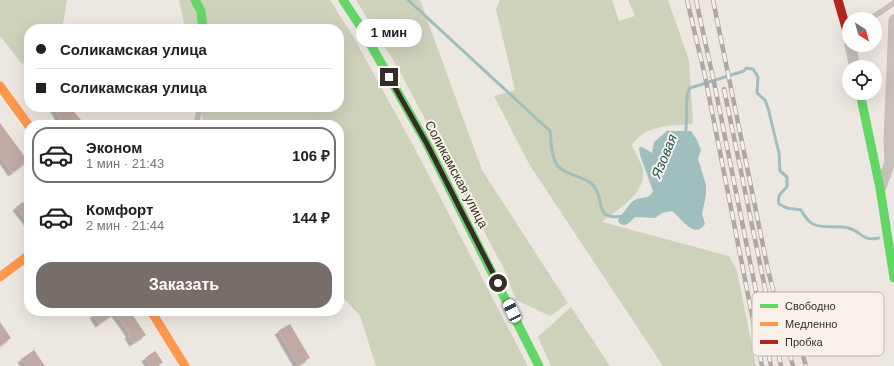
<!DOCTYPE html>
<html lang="ru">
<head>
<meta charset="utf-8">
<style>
  :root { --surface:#fff; --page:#f6f6f6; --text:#202124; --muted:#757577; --line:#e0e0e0; --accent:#776d69 }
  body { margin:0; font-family:Helvetica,sans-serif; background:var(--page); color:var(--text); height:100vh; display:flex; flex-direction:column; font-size:15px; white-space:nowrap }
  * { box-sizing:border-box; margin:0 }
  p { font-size:13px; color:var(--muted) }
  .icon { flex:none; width:22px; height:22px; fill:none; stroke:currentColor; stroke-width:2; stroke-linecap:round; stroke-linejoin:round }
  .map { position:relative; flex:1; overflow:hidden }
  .sheet { position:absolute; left:24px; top:120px; width:320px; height:196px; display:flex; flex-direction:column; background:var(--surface); border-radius:16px; box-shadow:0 4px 16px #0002 }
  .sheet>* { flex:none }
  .hud { position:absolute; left:24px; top:24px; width:320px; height:88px; border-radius:16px; box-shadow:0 4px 16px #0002; display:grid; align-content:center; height:88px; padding:0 12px; background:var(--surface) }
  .needle { width:26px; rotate:143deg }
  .buttons { position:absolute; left:842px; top:12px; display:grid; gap:8px }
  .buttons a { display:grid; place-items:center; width:40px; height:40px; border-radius:50%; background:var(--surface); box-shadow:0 4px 16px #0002; font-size:20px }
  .end { position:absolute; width:18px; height:18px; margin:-9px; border:5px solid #372c28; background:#fff; box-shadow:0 0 0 2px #fff }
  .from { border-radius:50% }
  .bubble { position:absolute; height:28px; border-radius:14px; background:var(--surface); box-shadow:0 4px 16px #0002; font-size:13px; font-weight:800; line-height:28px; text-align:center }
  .car { position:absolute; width:12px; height:24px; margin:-12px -6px; border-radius:5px; box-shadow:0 0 3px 1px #0007; background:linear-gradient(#fff 24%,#345 0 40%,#fff 0 76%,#345 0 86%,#fff 0) }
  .hud b { display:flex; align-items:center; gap:14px; height:38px; font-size:15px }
  .hud b+b { border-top:1px solid var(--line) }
  .hud i { width:10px; height:10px; background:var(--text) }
  ul { padding:7px 0 0; list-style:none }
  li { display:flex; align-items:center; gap:12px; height:56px; margin:0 8px 6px; padding:0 4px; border:2px solid transparent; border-radius:16px }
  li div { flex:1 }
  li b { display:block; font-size:15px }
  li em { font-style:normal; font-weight:800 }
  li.active { border-color:var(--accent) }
  li>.icon { width:36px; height:36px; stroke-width:1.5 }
  .primary-button { display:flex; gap:8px; margin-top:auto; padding:8px 12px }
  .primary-button a { flex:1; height:46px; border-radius:16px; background:var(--accent); color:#fff; font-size:16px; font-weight:800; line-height:46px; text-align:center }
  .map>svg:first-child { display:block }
  .green { fill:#cfd2bb }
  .water { fill:#9ebfbe }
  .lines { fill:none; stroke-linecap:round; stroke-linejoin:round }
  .stream { stroke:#9ebfbe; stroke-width:3 }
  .building { fill:#c0aaa3; filter:url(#shadow) }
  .lane { stroke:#c6bfba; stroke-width:5.5 }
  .street { stroke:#c6bfba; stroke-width:11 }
  .fast { stroke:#63d668; stroke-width:9 }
  .slow { stroke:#ff974d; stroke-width:9 }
  .jam { stroke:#b3261e; stroke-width:9 }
  .rail-casing { stroke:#aea8a4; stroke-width:4.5 }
  .rail { stroke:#f9f1e9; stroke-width:3; stroke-dasharray:9; stroke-linecap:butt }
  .route { stroke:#372c28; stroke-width:5 }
  .labels { text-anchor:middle; stroke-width:4; stroke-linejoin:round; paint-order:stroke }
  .street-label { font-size:13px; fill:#372c28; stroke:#f9f1e9 }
  .water-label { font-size:14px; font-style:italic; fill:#1e5658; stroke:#f9f1e9 }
  .key { fill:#f9f1e9; stroke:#bfb6af; stroke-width:1 }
  .key-label { font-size:11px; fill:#372c28 }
</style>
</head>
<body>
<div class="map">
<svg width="894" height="366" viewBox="0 0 894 366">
  <defs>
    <filter id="shadow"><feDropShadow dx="-3.5" dy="3.5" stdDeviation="0" flood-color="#0004"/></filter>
  </defs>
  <rect width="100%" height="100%" fill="#ede7e1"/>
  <g class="green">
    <path d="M0,0H67L62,29H29V59L22,64L0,36Z"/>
    <path d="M179,0H330L354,38L414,147L528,366H376L360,316L339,293V125H204L200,107H339V29H185Z"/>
    <path d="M356,0H420L482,170L568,303L550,316L516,300L504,269L398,68Z"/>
    <path d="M500,0H612L619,21L635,16L628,0H668L689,60L693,124C670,126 646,124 632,145C635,153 641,162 643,170C646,194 618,209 602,222L729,256L737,271L756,366H663L529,164L494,96L515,90L496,9Z"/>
    <path d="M571,307L610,366H551L538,337Z"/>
  </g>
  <path class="water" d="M667,131H691L697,140L701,150L698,159L706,185V195L702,214L705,224C694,241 680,216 672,211L662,213L655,218L635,217C630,222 624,230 618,221L619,218C624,213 630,201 637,199C643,197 650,199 653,191L640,155L639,148L642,147L652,153L654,142Z"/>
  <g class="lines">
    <g class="stream">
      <path d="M408,0L550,131C551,140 551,153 555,161C560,175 583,175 593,185C607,200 591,221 624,216"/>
      <path d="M685,134C689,122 683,98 690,88L744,71L746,68L753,69L758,77L757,93L765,100L768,108L779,153L780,171L787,177V187C781,193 777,195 779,204L787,208L801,210C804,215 807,221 813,224C823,229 837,225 848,228C862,231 861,242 879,238"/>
    </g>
  </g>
  <g class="building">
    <path d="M53,107H70L81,120L74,125H64Z"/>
    <path d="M0,123L28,161L12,173L0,156Z"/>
    <path d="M23,202L29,211V224L16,207Z"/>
    <path d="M99,311H130L146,335L133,343L128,335L130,334L115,313L99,324L93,315Z"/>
    <path d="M0,322L11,338L0,346Z"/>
    <path d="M290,324L310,358L298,365L278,331Z"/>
    <path d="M34,350L45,366H26L21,359Z"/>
    <path d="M155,351L163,362L158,366H150L145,358Z"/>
  </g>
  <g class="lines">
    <g class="lane">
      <path d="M870,19L894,3"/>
      <path d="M196,125L200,107"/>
    </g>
    <g class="street">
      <path d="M850,45L855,67"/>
      <path d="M881,187L890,162L889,141L894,20"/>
    </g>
    <g class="fast">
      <path d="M195,0L201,11L203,29"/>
      <path d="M343,0L359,24L427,144L539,366"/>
      <path d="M860,93L880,188L894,278"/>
    </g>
    <g class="slow">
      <path d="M0,86L29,126"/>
      <path d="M0,277L29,255"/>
      <path d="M151,311L185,366"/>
    </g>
    <path class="jam" d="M838,0L849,38"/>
    <defs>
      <g id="rail">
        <path d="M687,0L705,76L762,366"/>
        <path d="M696,0L715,87L771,366"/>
        <path d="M713,0L768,270L793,366"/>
        <path d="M724,89L781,366"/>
        <path d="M795,330L806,366"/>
      </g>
    </defs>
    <use href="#rail" class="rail-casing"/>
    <use href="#rail" class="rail"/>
  </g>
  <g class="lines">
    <path class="route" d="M389,77L427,144L498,283"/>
  </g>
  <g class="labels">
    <g class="street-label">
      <text transform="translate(457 174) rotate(62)" y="5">Соликамская улица</text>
    </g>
    <g class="water-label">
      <text transform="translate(664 156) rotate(-68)" y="5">Язовая</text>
    </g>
  </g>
  <rect x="752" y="292" width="132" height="64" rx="6" class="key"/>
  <rect x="760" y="304" width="18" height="4" fill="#63d668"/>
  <rect x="760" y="322" width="18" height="4" fill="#ff974d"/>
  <rect x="760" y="340" width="18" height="4" fill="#b3261e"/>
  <g class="key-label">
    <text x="785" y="310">Свободно</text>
    <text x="785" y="328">Медленно</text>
    <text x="785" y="346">Пробка</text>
  </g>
</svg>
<div class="buttons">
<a><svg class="needle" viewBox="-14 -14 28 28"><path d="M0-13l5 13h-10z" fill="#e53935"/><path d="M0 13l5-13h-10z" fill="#757577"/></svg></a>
<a><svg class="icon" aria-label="locate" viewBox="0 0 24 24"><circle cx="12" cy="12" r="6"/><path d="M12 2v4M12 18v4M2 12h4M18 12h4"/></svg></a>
</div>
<i class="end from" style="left:498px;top:283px"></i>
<i class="end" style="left:389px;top:77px"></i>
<div class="bubble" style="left:356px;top:19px;width:66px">1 мин</div>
<i class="car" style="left:512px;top:311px;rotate:334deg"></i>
<div class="hud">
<b><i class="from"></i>Соликамская улица</b>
<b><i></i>Соликамская улица</b>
</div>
<section class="sheet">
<ul>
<li class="active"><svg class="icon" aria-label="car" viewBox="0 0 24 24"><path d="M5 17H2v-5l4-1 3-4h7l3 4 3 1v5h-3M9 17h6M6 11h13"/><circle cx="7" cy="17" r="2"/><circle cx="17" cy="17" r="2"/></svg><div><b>Эконом</b><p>1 мин · 21:43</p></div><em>106 ₽</em></li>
<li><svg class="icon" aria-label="car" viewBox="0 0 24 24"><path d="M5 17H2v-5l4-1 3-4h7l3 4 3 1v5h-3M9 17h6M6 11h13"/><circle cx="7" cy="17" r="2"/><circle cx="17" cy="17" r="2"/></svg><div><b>Комфорт</b><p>2 мин · 21:44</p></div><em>144 ₽</em></li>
</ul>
<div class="primary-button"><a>Заказать</a></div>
</section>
</div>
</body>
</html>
